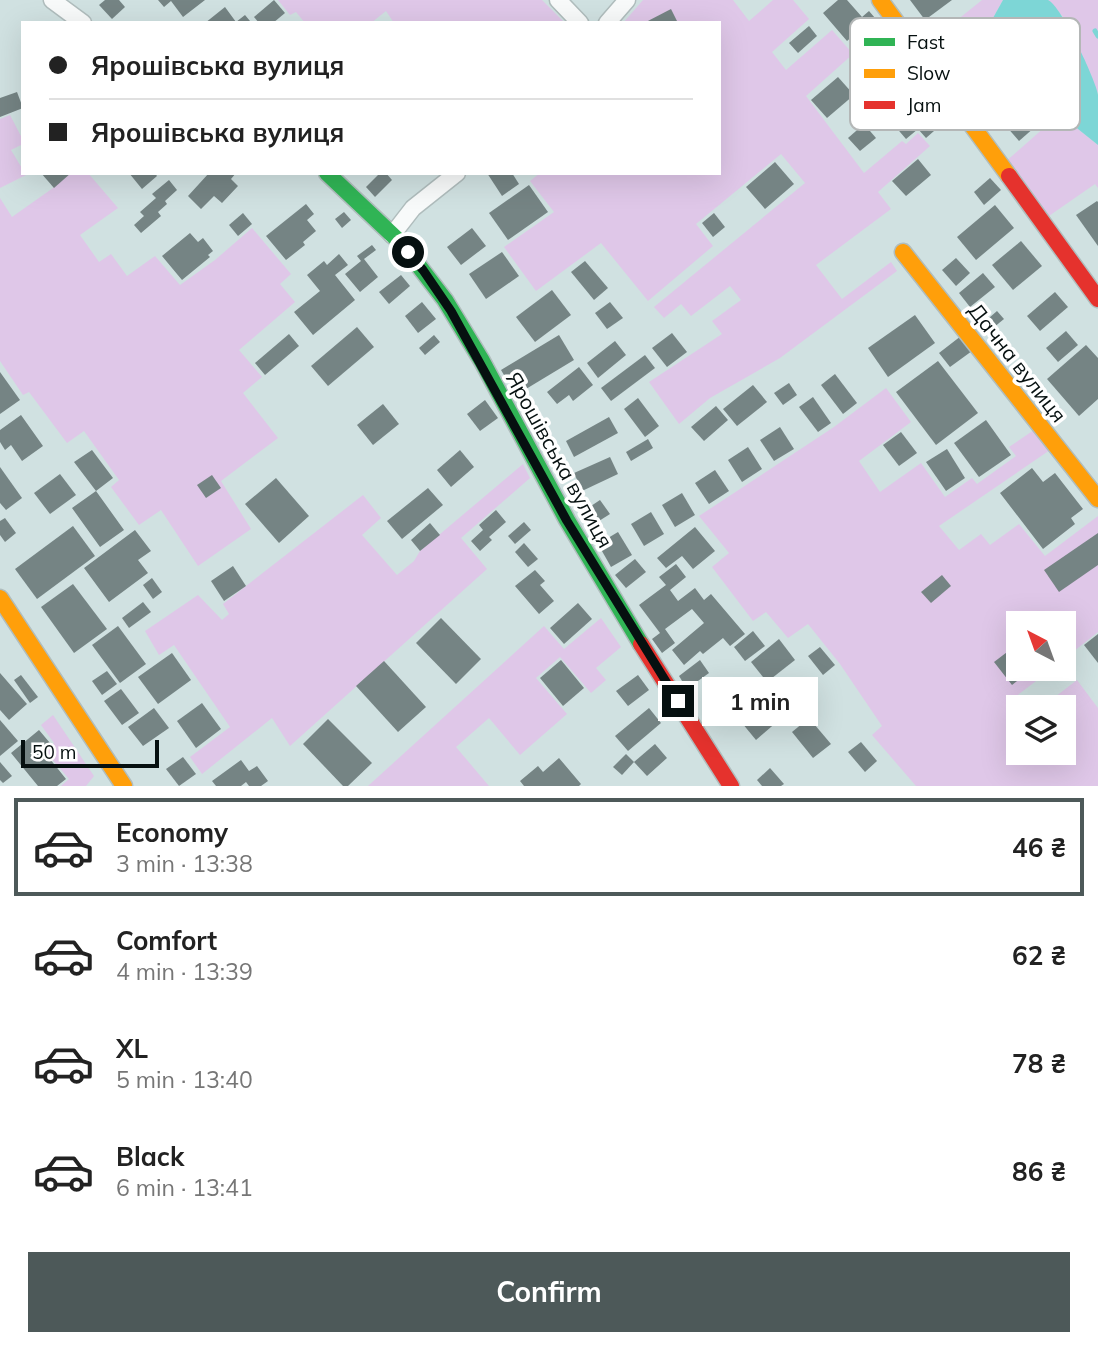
<!DOCTYPE html>
<html lang="en">
<head>
<meta charset="utf-8">
<style>
  :root { --surface:#fff; --page:#f2f2f2; --text:#222; --muted:#767676; --line:#e0e0e0; --accent:#4d5959 }
  body { margin:0; font-family:Mulish,sans-serif; background:var(--page); color:var(--text); height:100vh; display:flex; flex-direction:column; font-size:26px; white-space:nowrap }
  * { box-sizing:border-box; margin:0 }
  p { font-size:23px; color:var(--muted) }
  .icon { flex:none; width:38px; height:38px; fill:none; stroke:currentColor; stroke-width:2; stroke-linecap:round; stroke-linejoin:round }
  .map { position:relative; height:786px; overflow:hidden }
  .drawer { display:flex; flex-direction:column; background:var(--surface); flex:1 }
  .drawer>* { flex:none }
  .guide { position:absolute; left:21px; top:21px; width:700px; height:154px; border-radius:0px; box-shadow:0 7px 28px #0002; display:grid; align-content:center; height:154px; padding:0 28px; background:var(--surface) }
  .needle { width:46px; rotate:319deg }
  .tools { position:absolute; left:1006px; top:611px; display:grid; gap:14px }
  .tools a { display:grid; place-items:center; width:70px; height:70px; border-radius:0px; background:var(--surface); box-shadow:0 7px 28px #0002; font-size:35px }
  .scale { position:absolute; left:21px; bottom:18px; width:138px; box-sizing:border-box; padding-left:7px; border:4px solid #061010; border-top:0; font-size:19px; line-height:24px; white-space:nowrap; color:#061010; -webkit-text-stroke:5px #fff; paint-order:stroke }
  .end { position:absolute; width:32px; height:32px; margin:-16px; border:9px solid #061010; background:#fff; box-shadow:0 0 0 4px #fff }
  .from { border-radius:50% }
  .bubble { position:absolute; height:49px; border-radius:0px; background:var(--surface); box-shadow:0 7px 28px #0002; font-size:23px; font-weight:700; line-height:49px; text-align:center }
  .guide b { display:flex; align-items:center; gap:24px; height:66px; font-size:26px }
  .guide b+b { border-top:2px solid var(--line) }
  .guide i { width:18px; height:18px; background:var(--text) }
  ul { padding:12px 0 0; list-style:none }
  li { display:flex; align-items:center; gap:21px; height:98px; margin:0 14px 10px; padding:0 14px; border:4px solid transparent; border-radius:0px }
  li div { flex:1 }
  li b { display:block; font-size:26px }
  li em { font-style:normal; font-weight:700 }
  li.on { border-color:var(--accent) }
  li>.icon { width:63px; height:63px; stroke-width:1.5 }
  .action { display:flex; gap:14px; margin-top:auto; padding:14px 28px }
  .action a { flex:1; height:80px; border-radius:0px; background:var(--accent); color:#fff; font-size:28px; font-weight:700; line-height:80px; text-align:center }
  .map>svg:first-child { display:block }
  .green { fill:#dfc7e8 }
  .water { fill:#7dd6d6 }
  .lines { fill:none; stroke-linecap:round; stroke-linejoin:round }
  .stream { stroke:#7dd6d6; stroke-width:5 }
  .building { fill:#758484 }
  .street-casing { stroke:#b0bdbd; stroke-width:19 }
  .fast-casing { stroke:#b0bdbd; stroke-width:19 }
  .slow-casing { stroke:#b0bdbd; stroke-width:19 }
  .jam-casing { stroke:#b0bdbd; stroke-width:19 }
  .street { stroke:#f8fafa; stroke-width:16 }
  .fast { stroke:#30b455; stroke-width:16 }
  .slow { stroke:#ff9f0a; stroke-width:16 }
  .jam { stroke:#e5322d; stroke-width:16 }
  .route { stroke:#061010; stroke-width:9 }
  .labels { text-anchor:middle; stroke-width:7; stroke-linejoin:round; paint-order:stroke }
  .street-label { font-size:21px; fill:#061010; stroke:#fff }
  .key { fill:#fff; stroke:#b4b7b7; stroke-width:2 }
  .key-label { font-size:19px; fill:#061010 }
</style>
</head>
<body>
<div class="map">
<svg width="1098" height="786" viewBox="0 0 1098 786">
  <rect width="100%" height="100%" fill="#d0e1e1"/>
  <g class="green">
    <path d="M278,0H542L565,23H394L386,11L371,23H305L296,12L290,15Z"/>
    <path d="M643,0H733L749,21L773,0H793L809,19L772,52L786,70L832,30L853,54L806,96L864,173L902,141L906,144L918,133L930,146L878,192L891,209L816,265L842,299L891,262L897,271L780,358L710,398L679,424L649,382L722,334L712,321L741,300L730,286L691,316L681,304L664,318L654,307L805,183L781,154L696,224L713,246L648,301L601,243L536,291L504,247L554,212L530,181L540,173H719V23H623Z"/>
    <path d="M982,0H1003L993,18L1048,105L1098,145V188L1095,184L1046,218L1004,163L1045,127L1020,95L993,116L936,37Z"/>
    <path d="M1048,0H1098V93L1065,19Z"/>
    <path d="M10,115L23,140V144L11,150L26,175L0,188V119Z"/>
    <path d="M71,173H88L118,208L80,235L99,262L111,254L127,276L155,256L180,285L215,260L252,228L291,274L280,284L295,302L239,350L262,377L243,393L278,438L221,481L251,529L198,566L161,510L139,525L111,487L119,480L84,431L67,443L29,392L23,395L0,361V198L12,217L53,188Z"/>
    <path d="M886,388L911,422L859,461L880,492L921,463L945,497L972,478L977,484L1016,456L1009,447L1034,430L1050,450L939,526L959,550L981,534L990,545L1019,524L1045,556L1098,516V632L1064,659V623H1018V668L1052,669L1015,697L1022,707H1018V752H1064V707H1042L1077,680L1098,708V786H916L872,735L882,726L840,664L808,624L788,638L766,612L753,621L712,567L729,553L699,516L834,427Z"/>
    <path d="M523,464L530,478L461,538L487,569L290,746L272,718L202,774L190,757L230,727L174,645L159,655L145,631L198,595L222,620L229,614L223,604L363,495L381,518L362,535L397,575L414,561L420,551Z"/>
    <path d="M601,618L621,647L596,668L606,680L591,693L560,657L536,678L567,714L520,755L489,718L456,747L489,786H368L544,626L564,649Z"/>
    <path d="M53,715L94,776L86,786H61L69,779L45,751L54,743L41,725Z"/>
  </g>
  <path class="water" d="M1003,0H1048C1061,5 1096,81 1098,95C1098,111 1098,128 1098,145L1048,105L1008,59L993,18Z"/>
  <g class="lines">
    <path class="stream" d="M1095,31L1098,36"/>
  </g>
  <g class="building">
    <path d="M105,0H119L125,7L112,19L99,5Z"/>
    <path d="M158,0H205L183,17L171,1L164,7Z"/>
    <path d="M274,0L285,13L273,23H259L254,17Z"/>
    <path d="M838,0H847L862,17L869,11L881,25L868,36L862,28L847,41L823,13Z"/>
    <path d="M910,0H952L925,20Z"/>
    <path d="M225,7L236,22L245,15L250,21L205,23Z"/>
    <path d="M671,9L678,23H644Z"/>
    <path d="M809,26L817,36L798,53L789,43Z"/>
    <path d="M838,77L854,95L827,118L811,100Z"/>
    <path d="M17,92L23,108L0,117V98Z"/>
    <path d="M915,94L942,124L926,138L918,129L906,139L888,118Z"/>
    <path d="M1021,111L1035,127L1019,141L1005,125Z"/>
    <path d="M864,124L876,138L860,151L848,138Z"/>
    <path d="M918,159L931,175L906,196L892,181Z"/>
    <path d="M775,162L794,184L765,209L746,187Z"/>
    <path d="M41,173H71L54,188Z"/>
    <path d="M129,173H155L157,176L142,189Z"/>
    <path d="M209,173H236L231,179L238,186L222,203L214,196L201,209L188,196Z"/>
    <path d="M380,173H386L392,180L375,197L366,187Z"/>
    <path d="M487,173H512L519,184L502,196Z"/>
    <path d="M990,178L1001,190L984,205L974,192Z"/>
    <path d="M169,180L177,190L165,201L167,204L158,212L161,216L141,233L134,225L144,216L140,212L156,198L152,194Z"/>
    <path d="M529,185L548,212L508,240L489,213Z"/>
    <path d="M1097,201L1098,202V246L1076,215Z"/>
    <path d="M306,204L314,214L307,220L316,231L303,242L305,245L286,260L266,236Z"/>
    <path d="M995,205L1014,228L976,260L957,237Z"/>
    <path d="M344,212L351,220L342,228L335,219Z"/>
    <path d="M243,213L252,224L238,236L229,225Z"/>
    <path d="M714,213L725,227L713,237L702,223Z"/>
    <path d="M472,228L486,246L461,265L447,247Z"/>
    <path d="M190,233L198,242L203,238L213,251L208,255L210,257L182,280L162,256Z"/>
    <path d="M1021,241L1042,266L1013,290L992,265Z"/>
    <path d="M372,245L376,250L364,259L378,277L360,292L345,274L361,261L357,256Z"/>
    <path d="M502,252L519,276L486,299L469,274Z"/>
    <path d="M339,254L348,265L335,275L355,300L313,335L294,312L320,291L307,275L324,261L327,265Z"/>
    <path d="M956,258L970,273L956,286L942,270Z"/>
    <path d="M585,261L608,288L594,300L571,272Z"/>
    <path d="M983,273L995,287L970,307L959,293Z"/>
    <path d="M401,275L410,286L389,304L379,292Z"/>
    <path d="M552,290L571,315L535,342L516,317Z"/>
    <path d="M1055,292L1068,307L1040,331L1027,316Z"/>
    <path d="M422,302L436,319L418,333L405,316Z"/>
    <path d="M610,302L623,318L607,329L595,313Z"/>
    <path d="M997,311L1004,319L988,332L982,324Z"/>
    <path d="M915,315L935,343L888,377L868,348Z"/>
    <path d="M357,327L374,347L328,386L311,366Z"/>
    <path d="M1066,331L1078,345L1058,362L1046,348Z"/>
    <path d="M672,333L687,352L667,367L652,348Z"/>
    <path d="M289,334L299,346L265,375L255,363Z"/>
    <path d="M434,335L440,342L425,355L419,348Z"/>
    <path d="M559,335L574,360L516,395L501,370Z"/>
    <path d="M961,336L972,351L950,367L939,353Z"/>
    <path d="M615,341L626,355L598,378L587,363Z"/>
    <path d="M1086,345L1098,358V399L1079,416L1047,379Z"/>
    <path d="M645,355L655,368L611,401L601,388Z"/>
    <path d="M938,361L978,413L936,445L896,392Z"/>
    <path d="M579,367L593,385L573,401L569,395L557,404L547,392Z"/>
    <path d="M0,372L20,400L0,414Z"/>
    <path d="M835,374L857,403L843,414L821,385Z"/>
    <path d="M789,383L797,395L783,405L774,393Z"/>
    <path d="M753,385L767,402L737,426L723,409Z"/>
    <path d="M813,397L831,423L818,432L799,407Z"/>
    <path d="M638,398L659,426L645,437L624,409Z"/>
    <path d="M485,400L498,418L480,431L467,414Z"/>
    <path d="M383,404L399,424L373,445L357,425Z"/>
    <path d="M716,406L728,420L704,441L691,427Z"/>
    <path d="M21,415L43,446L22,461L11,445L5,450L0,442V430Z"/>
    <path d="M609,417L618,433L574,457L566,441Z"/>
    <path d="M986,420L1011,455L979,477L954,443Z"/>
    <path d="M780,427L794,449L774,461L760,440Z"/>
    <path d="M901,432L917,453L899,466L883,445Z"/>
    <path d="M648,439L653,448L631,461L626,452Z"/>
    <path d="M748,447L762,469L742,482L728,460Z"/>
    <path d="M947,449L965,478L946,491L926,462Z"/>
    <path d="M92,450L113,478L96,491L124,530L100,547L72,508L96,491L74,462Z"/>
    <path d="M460,450L474,467L451,487L437,470Z"/>
    <path d="M610,457L618,474L582,491L574,473Z"/>
    <path d="M0,467L22,498L6,510L0,503Z"/>
    <path d="M1032,468L1043,482L1055,473L1083,509L1071,518L1075,524L1043,549L1000,493Z"/>
    <path d="M715,470L729,491L709,504L695,483Z"/>
    <path d="M60,474L76,495L50,514L34,493Z"/>
    <path d="M212,475L221,488L206,498L197,485Z"/>
    <path d="M276,478L309,516L279,543L245,504Z"/>
    <path d="M428,488L443,505L402,539L387,521Z"/>
    <path d="M682,493L695,515L675,527L662,505Z"/>
    <path d="M600,500L610,514L588,528L579,514Z"/>
    <path d="M496,510L506,522L489,537L492,540L480,551L471,541L483,530L479,525Z"/>
    <path d="M651,512L664,534L644,546L631,524Z"/>
    <path d="M5,518L16,533L5,542L0,535V521Z"/>
    <path d="M524,522L531,530L515,544L508,536Z"/>
    <path d="M430,523L440,535L420,551L411,540Z"/>
    <path d="M73,526L95,556L37,599L15,569Z"/>
    <path d="M695,527L715,551L693,569L682,556L666,568L657,558Z"/>
    <path d="M135,530L151,551L138,560L148,573L109,602L84,568Z"/>
    <path d="M618,532L632,555L611,567L598,544Z"/>
    <path d="M1098,533V565L1059,592L1044,570Z"/>
    <path d="M524,543L538,559L528,567L515,552Z"/>
    <path d="M635,559L646,572L626,588L615,575Z"/>
    <path d="M676,564L686,577L670,590L678,601L695,588L704,600L711,594L745,634L730,646L723,638L703,654L700,651L684,665L672,650L704,623L692,609L665,629L675,643L662,653L652,639L660,633L639,605L666,585L659,577Z"/>
    <path d="M233,566L246,586L224,601L211,581Z"/>
    <path d="M535,570L545,581L540,585L554,601L539,614L515,586Z"/>
    <path d="M942,575L951,586L931,603L921,592Z"/>
    <path d="M152,578L162,592L153,599L143,585Z"/>
    <path d="M73,584L107,629L74,653L41,607Z"/>
    <path d="M143,602L151,612L129,628L122,618Z"/>
    <path d="M578,603L592,619L564,644L550,628Z"/>
    <path d="M441,618L481,659L456,684L416,643Z"/>
    <path d="M118,626L146,664L120,683L92,645Z"/>
    <path d="M753,631L765,646L745,661L734,647Z"/>
    <path d="M1098,634V663L1084,645Z"/>
    <path d="M779,639L795,660L767,682L751,662Z"/>
    <path d="M1015,646L1018,651V668H1034L1012,685L994,662Z"/>
    <path d="M820,647L835,665L823,675L808,656Z"/>
    <path d="M172,653L191,680L158,704L138,677Z"/>
    <path d="M561,660L584,688L563,706L540,678Z"/>
    <path d="M700,660L709,673L687,689L679,676Z"/>
    <path d="M384,661L426,707L398,732L356,686Z"/>
    <path d="M107,671L117,684L102,695L92,681Z"/>
    <path d="M0,673L27,704L9,720L0,710Z"/>
    <path d="M21,675L38,697L30,703L14,680Z"/>
    <path d="M638,675L649,690L628,706L616,691Z"/>
    <path d="M794,688L812,710L803,718L785,696Z"/>
    <path d="M121,689L139,713L122,725L104,701Z"/>
    <path d="M771,699L785,715L756,740L742,723Z"/>
    <path d="M202,703L221,729L196,748L177,721Z"/>
    <path d="M154,708L169,728L143,746L128,727Z"/>
    <path d="M649,708L661,723L628,751L615,736Z"/>
    <path d="M809,718L831,744L813,758L792,732Z"/>
    <path d="M328,719L372,763L348,786H343L303,744Z"/>
    <path d="M0,720L18,741L0,756Z"/>
    <path d="M39,730L50,743L42,749L66,779L57,786H38L11,753Z"/>
    <path d="M861,742L877,761L865,772L848,752Z"/>
    <path d="M655,744L667,758L647,776L634,762Z"/>
    <path d="M626,754L634,762L622,775L613,767Z"/>
    <path d="M183,757L196,774L179,786L166,769Z"/>
    <path d="M559,758L581,784L579,786H524L520,781L538,766L543,772Z"/>
    <path d="M241,760L249,771L257,766L268,781L261,786H249L246,782L241,786H216L212,781Z"/>
    <path d="M0,762L12,776L3,783L0,780Z"/>
    <path d="M770,768L784,784L781,786H762L757,780Z"/>
  </g>
  <g class="lines">
    <defs>
      <g id="street">
        <path d="M52,0L83,23"/>
        <path d="M558,0L580,23"/>
        <path d="M607,23L627,0"/>
        <path d="M392,235L413,208L457,173"/>
      </g>
      <path id="fast" d="M327,173L402,244L445,300L482,361L567,520L641,644"/>
      <g id="slow">
        <path d="M880,0L1009,176"/>
        <path d="M903,252L1098,499"/>
        <path d="M0,598L124,786"/>
      </g>
      <g id="jam">
        <path d="M1009,176L1098,299"/>
        <path d="M641,644L731,786"/>
      </g>
    </defs>
    <use href="#street" class="street-casing"/>
    <use href="#fast" class="fast-casing"/>
    <use href="#slow" class="slow-casing"/>
    <use href="#jam" class="jam-casing"/>
    <use href="#street" class="street"/>
    <use href="#fast" class="fast"/>
    <use href="#slow" class="slow"/>
    <use href="#jam" class="jam"/>
  </g>
  <g class="lines">
    <path class="route" d="M408,252L423,270L451,311L567,521L678,701"/>
  </g>
  <g class="labels">
    <g class="street-label">
      <text transform="translate(1017 363) rotate(52)" y="7">Дачна вулиця</text>
      <text transform="translate(559 460) rotate(61)" y="7">Ярошівська вулиця</text>
    </g>
  </g>
  <rect x="850" y="18" width="230" height="112" rx="10" class="key"/>
  <rect x="864" y="38" width="31" height="8" fill="#30b455"/>
  <rect x="864" y="69" width="31" height="9" fill="#ff9f0a"/>
  <rect x="864" y="101" width="31" height="8" fill="#e5322d"/>
  <g class="key-label">
    <text x="907" y="49">Fast</text>
    <text x="907" y="80">Slow</text>
    <text x="907" y="112">Jam</text>
  </g>
</svg>
<div class="tools">
<a><svg class="needle" viewBox="-14 -14 28 28"><path d="M0-13l5 13h-10z" fill="#e53935"/><path d="M0 13l5-13h-10z" fill="#767676"/></svg></a>
<a><svg class="icon" aria-label="layers" viewBox="0 0 24 24"><path d="M12 4l9 5-9 5-9-5zM3 14l9 5 9-5"/></svg></a>
</div>
<div class="scale">50 m</div>
<i class="end from" style="left:408px;top:252px"></i>
<i class="end" style="left:678px;top:701px"></i>
<div class="bubble" style="left:702px;top:677px;width:116px">1 min</div>
<div class="guide">
<b><i class="from"></i>Ярошівська вулиця</b>
<b><i></i>Ярошівська вулиця</b>
</div>
</div>
<section class="drawer">
<ul>
<li class="on"><svg class="icon" aria-label="car" viewBox="0 0 24 24"><path d="M5 17H2v-5l4-1 3-4h7l3 4 3 1v5h-3M9 17h6M6 11h13"/><circle cx="7" cy="17" r="2"/><circle cx="17" cy="17" r="2"/></svg><div><b>Economy</b><p>3 min · 13:38</p></div><em>46 ₴</em></li>
<li><svg class="icon" aria-label="car" viewBox="0 0 24 24"><path d="M5 17H2v-5l4-1 3-4h7l3 4 3 1v5h-3M9 17h6M6 11h13"/><circle cx="7" cy="17" r="2"/><circle cx="17" cy="17" r="2"/></svg><div><b>Comfort</b><p>4 min · 13:39</p></div><em>62 ₴</em></li>
<li><svg class="icon" aria-label="car" viewBox="0 0 24 24"><path d="M5 17H2v-5l4-1 3-4h7l3 4 3 1v5h-3M9 17h6M6 11h13"/><circle cx="7" cy="17" r="2"/><circle cx="17" cy="17" r="2"/></svg><div><b>XL</b><p>5 min · 13:40</p></div><em>78 ₴</em></li>
<li><svg class="icon" aria-label="car" viewBox="0 0 24 24"><path d="M5 17H2v-5l4-1 3-4h7l3 4 3 1v5h-3M9 17h6M6 11h13"/><circle cx="7" cy="17" r="2"/><circle cx="17" cy="17" r="2"/></svg><div><b>Black</b><p>6 min · 13:41</p></div><em>86 ₴</em></li>
</ul>
<div class="action"><a>Confirm</a></div>
</section>
</body>
</html>
